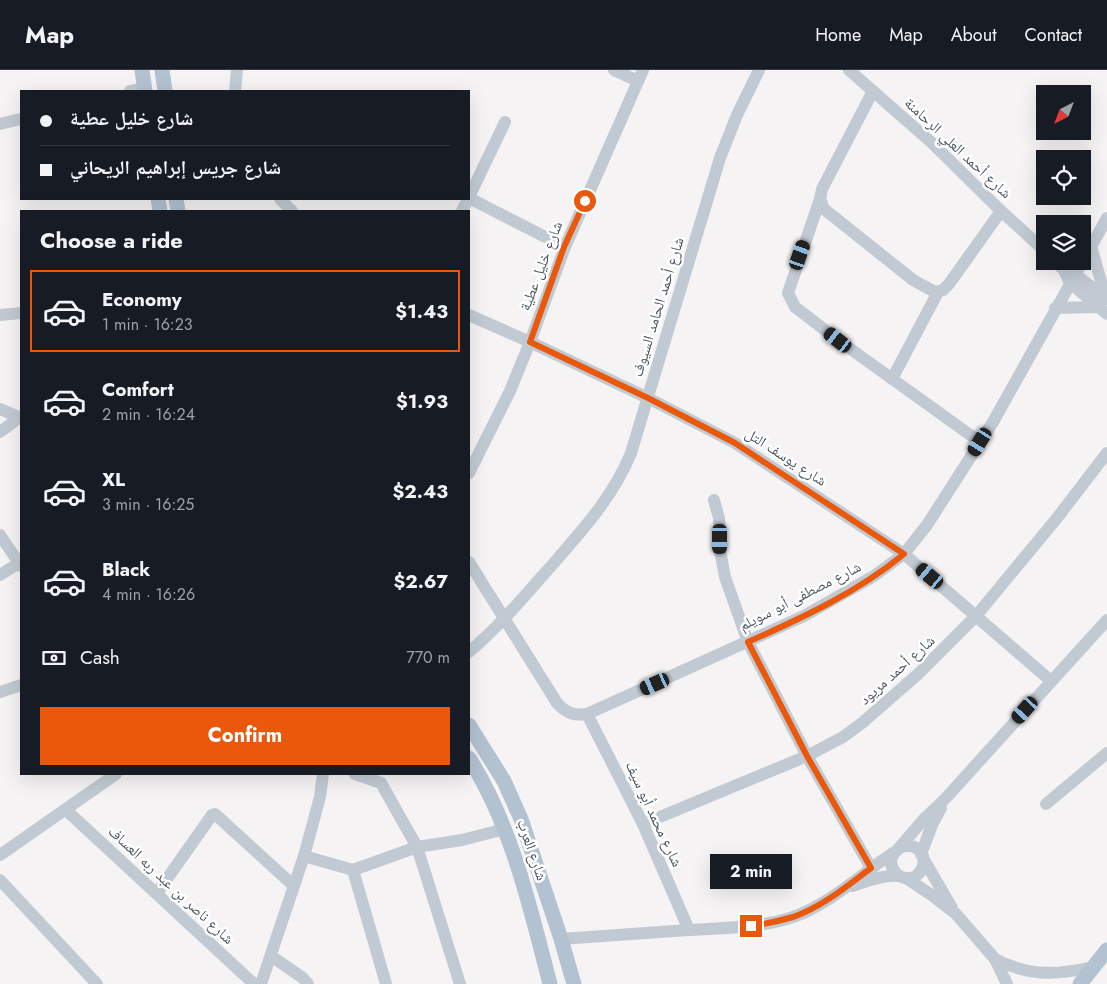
<!DOCTYPE html>
<html lang="en">
<head>
<meta charset="utf-8">
<style>
  :root { --surface:#171b24; --page:#242831; --text:#f1f3f6; --muted:#9ea1a6; --line:#363941; --accent:#ea580c }
  body { margin:0; font-family:Jost,"Noto Naskh Arabic",sans-serif; background:var(--page); color:var(--text); height:100vh; display:flex; flex-direction:column; font-size:19px; white-space:nowrap }
  * { box-sizing:border-box; margin:0 }
  p { font-size:16px; color:var(--muted) }
  .icon { flex:none; width:28px; height:28px; fill:none; stroke:currentColor; stroke-width:2; stroke-linecap:round; stroke-linejoin:round }
  .map { position:relative; flex:1; overflow:hidden }
  .sheet { position:absolute; left:20px; top:140px; width:450px; height:565px; display:flex; flex-direction:column; background:var(--surface); border-radius:0px; box-shadow:0 5px 20px #0002 }
  .sheet>* { flex:none }
  .hud { position:absolute; left:20px; top:20px; width:450px; height:110px; border-radius:0px; box-shadow:0 5px 20px #0002; display:grid; align-content:center; height:110px; padding:0 20px; background:var(--surface) }
  .needle { width:32px; rotate:222deg }
  .controls { position:absolute; left:1036px; top:15px; display:grid; gap:10px }
  .controls a { display:grid; place-items:center; width:55px; height:55px; border-radius:0px; background:var(--surface); box-shadow:0 5px 20px #0002; font-size:25px }
  .end { position:absolute; width:22px; height:22px; margin:-11px; border:6px solid #ea580c; background:#fff; box-shadow:0 0 0 2px #fff }
  .from { border-radius:50% }
  .bubble { position:absolute; height:35px; border-radius:0px; background:var(--surface); box-shadow:0 5px 20px #0002; font-size:16px; font-weight:700; line-height:35px; text-align:center }
  .car { position:absolute; width:15px; height:30px; margin:-15px -8px; border-radius:6px; box-shadow:0 0 4px 1px #0007; background:linear-gradient(#222 24%,#8ab4d8 0 40%,#222 0 76%,#8ab4d8 0 86%,#222 0) }
  .hud b { display:flex; align-items:center; gap:18px; height:48px; font-size:19px }
  .hud b+b { border-top:1px solid var(--line) }
  .hud i { width:12px; height:12px; background:var(--text) }
  ul { padding:0; list-style:none }
  li { display:flex; align-items:center; gap:15px; height:82px; margin:0 10px 8px; padding:0 10px; border:2px solid transparent; border-radius:0px }
  li div { flex:1 }
  li b { display:block; font-size:19px }
  li em { font-style:normal; font-weight:700 }
  li.active { border-color:var(--accent) }
  li>.icon { width:45px; height:45px; stroke-width:1.5 }
  h2 { padding:0 20px; font-size:22px; line-height:60px }
  .pay { display:flex; align-items:center; gap:12px; height:55px; padding:0 20px; font-size:19px }
  .pay p { margin-inline-start:auto }
  .button { display:flex; gap:10px; margin-top:auto; padding:10px 20px }
  .button a { flex:1; height:58px; border-radius:0px; background:var(--accent); color:#fff; font-size:20px; font-weight:700; line-height:58px; text-align:center }
  header { display:flex; align-items:center; gap:30px; box-sizing:border-box; height:70px; padding:0 25px; background:var(--surface); border-bottom:1px solid var(--line) }
  header strong { font-size:24px }
  nav { display:flex; gap:28px; margin-inline-start:auto; font-size:18px }
  .map>svg:first-child { display:block }
  .lines { fill:none; stroke-linecap:round; stroke-linejoin:round }
  .minor { stroke:#c1cad2; stroke-width:12 }
  .major { stroke:#b3c2d1; stroke-width:15 }
  .route { stroke:#ea580c; stroke-width:6 }
  .labels { text-anchor:middle; stroke-width:5; stroke-linejoin:round; paint-order:stroke }
  .street-label { font-size:15px; fill:#4a5661; stroke:#fff }
</style>
</head>
<body>
<header>
<strong>Map</strong>
<nav><a>Home</a><a>Map</a><a>About</a><a>Contact</a></nav>
</header>
<div class="map">
<svg width="1107" height="914" viewBox="0 0 1107 914">
  <rect width="100%" height="100%" fill="#f5f3f3"/>
  <g class="lines">
    <g class="minor">
      <path d="M614,0L638,11"/>
      <path d="M849,0L931,72L1001,141L1045,181"/>
      <path d="M130,21L144,18"/>
      <path d="M235,21L237,0"/>
      <path d="M873,21L822,119L820,129L824,139L913,210L935,222L943,220L949,214L1001,141"/>
      <path d="M0,54L21,49"/>
      <path d="M469,127L505,52"/>
      <path d="M469,128L565,177"/>
      <path d="M280,129L292,141"/>
      <path d="M820,129L788,223L795,237L838,270L980,372"/>
      <path d="M462,141L468,129"/>
      <path d="M1091,176L1106,229"/>
      <path d="M1055,191L1064,200L1070,213L1107,244"/>
      <path d="M1068,202L1075,204L1107,229"/>
      <path d="M1055,238L1100,237"/>
      <path d="M0,245L21,243"/>
      <path d="M469,245L530,272L648,328L735,373L904,484L1051,611"/>
      <path d="M892,309L938,222"/>
      <path d="M0,339L21,348"/>
      <path d="M0,362L19,348"/>
      <path d="M469,403L510,321L530,272L565,177L643,0"/>
      <path d="M714,430L719,448L720,480L725,507L748,572L807,686L871,798"/>
      <path d="M0,465L21,496"/>
      <path d="M469,492L557,633C566,643 574,646 587,644L804,546L874,506L904,484L927,455L993,352L1107,148"/>
      <path d="M0,505L19,493"/>
      <path d="M469,582C500,556 526,524 553,494C584,458 613,427 631,383L720,88L737,45L759,0"/>
      <path d="M0,622L21,615"/>
      <path d="M587,644L643,754L689,860"/>
      <path d="M355,704L381,713L417,777L460,914"/>
      <path d="M1046,734L1107,683"/>
      <path d="M66,740L254,914"/>
      <path d="M643,754L807,686L843,667L862,653L917,605L976,546L1057,448L1107,383"/>
      <path d="M899,778L925,748L945,729L1107,550"/>
      <path d="M921,784L932,755L941,738"/>
      <path d="M0,785L116,704"/>
      <path d="M304,786L353,800L386,914"/>
      <path d="M923,788L952,838"/>
      <path d="M353,800L417,777L462,770L505,759"/>
      <path d="M906,808L933,826L956,844L995,889L1007,914"/>
      <path d="M0,810L97,914"/>
      <path d="M852,816C864,812 885,804 898,806C904,807 907,810 914,807C924,802 927,788 919,780C915,776 910,775 904,776C890,782 886,795 899,806"/>
      <path d="M157,823L212,745L215,744L294,816"/>
      <path d="M561,869C603,866 645,863 688,860C723,858 760,858 793,847C830,834 861,804 893,783"/>
      <path d="M271,886L303,908L308,914"/>
      <path d="M995,889C1030,907 1056,905 1094,897"/>
      <path d="M261,914L304,786L320,727L323,704"/>
    </g>
    <g class="major">
      <path d="M142,0L145,21"/>
      <path d="M162,0L165,21"/>
      <path d="M158,129L160,141"/>
      <path d="M176,129L178,141"/>
      <path d="M469,655L504,711L521,749L561,869L574,914"/>
      <path d="M469,688C512,756 530,837 550,914"/>
      <path d="M1080,914L1107,880"/>
    </g>
  </g>
  <g class="lines">
    <path class="route" d="M585,131L564,177L530,272L648,328L735,373L904,484C858,522 802,548 748,572L807,686L871,798C847,816 822,837 793,847C779,851 765,854 751,856"/>
  </g>
  <g class="labels">
    <g class="street-label">
      <text transform="translate(958 78) rotate(43)" y="5">شارع أحمد العلي الرحامنة</text>
      <text transform="translate(541 196) rotate(-69)" y="5">شارع خليل عطية</text>
      <text transform="translate(658 237) rotate(-73)" y="5">شارع أحمد الحامد السيوف</text>
      <text transform="translate(786 387) rotate(33)" y="5">شارع يوسف التل</text>
      <text transform="translate(800 526) rotate(-27)" y="5">شارع مصطفى أبو سويلم</text>
      <text transform="translate(897 600) rotate(-42)" y="5">شارع أحمد مريود</text>
      <text transform="translate(654 744) rotate(65)" y="5">شارع محمد أبو سيف</text>
      <text transform="translate(532 780) rotate(71)" y="5">شارع العرب</text>
      <text transform="translate(171 815) rotate(43)" y="5">شارع ناصر بن عبد ربه العساف</text>
    </g>
  </g>
</svg>
<div class="controls">
<a><svg class="needle" viewBox="-14 -14 28 28"><path d="M0-13l5 13h-10z" fill="#e53935"/><path d="M0 13l5-13h-10z" fill="#9ea1a6"/></svg></a>
<a><svg class="icon" aria-label="locate" viewBox="0 0 24 24"><circle cx="12" cy="12" r="6"/><path d="M12 2v4M12 18v4M2 12h4M18 12h4"/></svg></a>
<a><svg class="icon" aria-label="layers" viewBox="0 0 24 24"><path d="M12 4l9 5-9 5-9-5zM3 14l9 5 9-5"/></svg></a>
</div>
<i class="end from" style="left:585px;top:131px"></i>
<i class="end" style="left:751px;top:856px"></i>
<div class="bubble" style="left:710px;top:784px;width:82px">2 min</div>
<i class="car" style="left:800px;top:185px;rotate:19deg"></i>
<i class="car" style="left:838px;top:270px;rotate:308deg"></i>
<i class="car" style="left:980px;top:372px;rotate:212deg"></i>
<i class="car" style="left:720px;top:469px;rotate:180deg"></i>
<i class="car" style="left:930px;top:506px;rotate:310deg"></i>
<i class="car" style="left:655px;top:614px;rotate:246deg"></i>
<i class="car" style="left:1025px;top:640px;rotate:222deg"></i>
<div class="hud">
<b><i class="from"></i>شارع خليل عطية</b>
<b><i></i>شارع جريس إبراهيم الريحاني</b>
</div>
<section class="sheet">
<h2>Choose a ride</h2>
<ul>
<li class="active"><svg class="icon" aria-label="car" viewBox="0 0 24 24"><path d="M5 17H2v-5l4-1 3-4h7l3 4 3 1v5h-3M9 17h6M6 11h13"/><circle cx="7" cy="17" r="2"/><circle cx="17" cy="17" r="2"/></svg><div><b>Economy</b><p>1 min · 16:23</p></div><em>$1.43</em></li>
<li><svg class="icon" aria-label="car" viewBox="0 0 24 24"><path d="M5 17H2v-5l4-1 3-4h7l3 4 3 1v5h-3M9 17h6M6 11h13"/><circle cx="7" cy="17" r="2"/><circle cx="17" cy="17" r="2"/></svg><div><b>Comfort</b><p>2 min · 16:24</p></div><em>$1.93</em></li>
<li><svg class="icon" aria-label="car" viewBox="0 0 24 24"><path d="M5 17H2v-5l4-1 3-4h7l3 4 3 1v5h-3M9 17h6M6 11h13"/><circle cx="7" cy="17" r="2"/><circle cx="17" cy="17" r="2"/></svg><div><b>XL</b><p>3 min · 16:25</p></div><em>$2.43</em></li>
<li><svg class="icon" aria-label="car" viewBox="0 0 24 24"><path d="M5 17H2v-5l4-1 3-4h7l3 4 3 1v5h-3M9 17h6M6 11h13"/><circle cx="7" cy="17" r="2"/><circle cx="17" cy="17" r="2"/></svg><div><b>Black</b><p>4 min · 16:26</p></div><em>$2.67</em></li>
</ul>
<div class="pay"><svg class="icon" aria-label="cash" viewBox="0 0 24 24"><path d="M3 7h18v10H3z"/><circle cx="12" cy="12" r="2"/></svg>Cash<p>770 m</p></div>
<div class="button"><a>Confirm</a></div>
</section>
</div>
</body>
</html>
